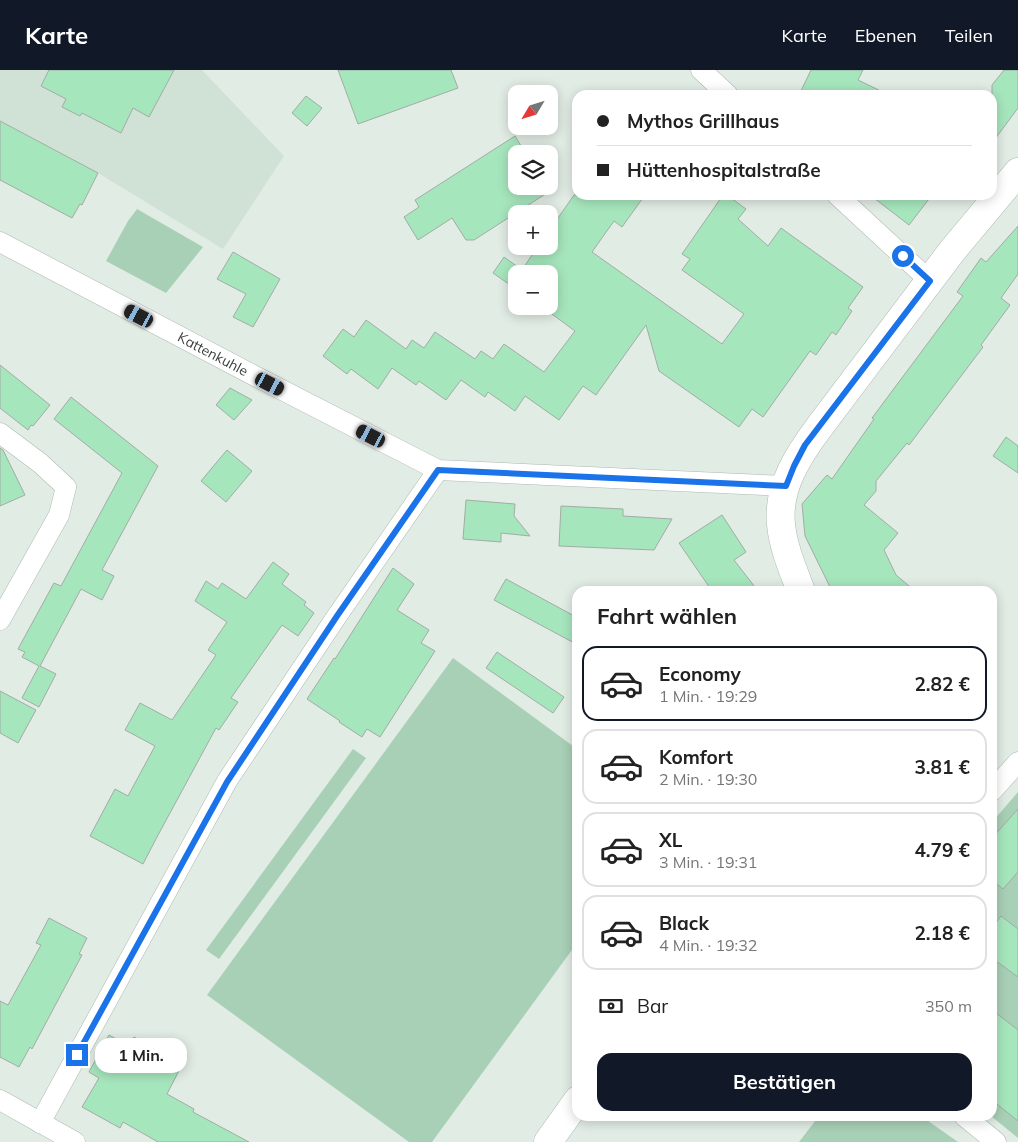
<!DOCTYPE html>
<html lang="de">
<head>
<meta charset="utf-8">
<style>
  :root { --surface:#fff; --page:#f2f2f2; --text:#222; --muted:#767676; --line:#e0e0e0; --accent:#111827 }
  body { margin:0; font-family:Mulish,sans-serif; background:var(--page); color:var(--text); height:100vh; display:flex; flex-direction:column; font-size:19px; white-space:nowrap }
  * { box-sizing:border-box; margin:0 }
  p { font-size:16px; color:var(--muted) }
  .icon { flex:none; width:28px; height:28px; fill:none; stroke:currentColor; stroke-width:2; stroke-linecap:round; stroke-linejoin:round }
  .map { position:relative; flex:1; overflow:hidden }
  .drawer { position:absolute; left:572px; top:516px; width:425px; height:535px; display:flex; flex-direction:column; background:var(--surface); border-radius:15px; box-shadow:0 2px 12px #0003 }
  .drawer>* { flex:none }
  .guide { position:absolute; left:572px; top:20px; width:425px; height:110px; border-radius:15px; box-shadow:0 2px 12px #0003; display:grid; align-content:center; height:110px; padding:0 25px; background:var(--surface) }
  .needle { width:32px; rotate:232deg }
  .controls { position:absolute; left:508px; top:15px; display:grid; gap:10px }
  .controls a { display:grid; place-items:center; width:50px; height:50px; border-radius:10px; background:var(--surface); box-shadow:0 2px 12px #0003; font-size:25px }
  .end { position:absolute; width:22px; height:22px; margin:-11px; border:6px solid #1a73e8; background:#fff; box-shadow:0 0 0 2px #fff }
  .from { border-radius:50% }
  .bubble { position:absolute; height:35px; border-radius:15px; background:var(--surface); box-shadow:0 2px 12px #0003; font-size:16px; font-weight:700; line-height:35px; text-align:center }
  .car { position:absolute; width:15px; height:30px; margin:-15px -8px; border-radius:6px; box-shadow:0 0 4px 1px #0007; background:linear-gradient(#222 24%,#8ab4d8 0 40%,#222 0 76%,#8ab4d8 0 86%,#222 0) }
  .guide b { display:flex; align-items:center; gap:18px; height:48px; font-size:19px }
  .guide b+b { border-top:1px solid var(--line) }
  .guide i { width:12px; height:12px; background:var(--text) }
  ul { padding:0; list-style:none }
  li { display:flex; align-items:center; gap:15px; height:75px; margin:0 10px 8px; padding:0 15px; border:2px solid var(--line); border-radius:15px }
  li div { flex:1 }
  li b { display:block; font-size:19px }
  li em { font-style:normal; font-weight:700 }
  li.current { border-color:var(--accent) }
  li>.icon { width:45px; height:45px; stroke-width:1.5 }
  h2 { padding:0 25px; font-size:22px; line-height:60px }
  .pay { display:flex; align-items:center; gap:12px; height:55px; padding:0 25px; font-size:19px }
  .pay p { margin-inline-start:auto }
  .button { display:flex; gap:10px; margin-top:auto; padding:10px 25px }
  .button a { flex:1; height:58px; border-radius:15px; background:var(--accent); color:#fff; font-size:20px; font-weight:700; line-height:58px; text-align:center }
  header { display:flex; align-items:center; gap:30px; box-sizing:border-box; height:70px; padding:0 25px; background:var(--accent); color:#fff }
  header strong { font-size:24px }
  nav { display:flex; gap:28px; margin-inline-start:auto; font-size:18px }
  .map>svg:first-child { display:block }
  .built { fill:#d0e2d6 }
  .green { fill:#a8d0b6 }
  .building { fill:#a6e6bd; stroke:#a2aca5 }
  .lines { fill:none; stroke-linecap:round; stroke-linejoin:round }
  .minor-casing { stroke:#aeb9b2; stroke-width:21 }
  .secondary-casing { stroke:#aeb9b2; stroke-width:29 }
  .minor { stroke:#fff; stroke-width:20 }
  .secondary { stroke:#fff; stroke-width:28 }
  .route { stroke:#1a73e8; stroke-width:6 }
  .labels { text-anchor:middle; stroke-width:4; stroke-linejoin:round; paint-order:stroke }
  .street-label { font-size:14px; fill:#393e3b; stroke:#fff }
</style>
</head>
<body>
<header>
<strong>Karte</strong>
<nav><a>Karte</a><a>Ebenen</a><a>Teilen</a></nav>
</header>
<div class="map">
<svg width="1018" height="1072" viewBox="0 0 1018 1072">
  <rect width="100%" height="100%" fill="#e1ece4"/>
  <path class="built" d="M0,0H202L284,86L223,179L98,103L0,51Z"/>
  <g class="green">
    <path d="M137,139L203,177L166,223L106,191L128,151Z"/>
    <path d="M453,588L577,679V873L432,1072H409L207,925Z"/>
    <path d="M353,679L366,688L219,889L206,880Z"/>
    <path d="M1018,722V1068L991,1046H992L993,751Z"/>
    <path d="M819,1046H921L958,1072H799Z"/>
  </g>
  <g class="building">
    <path d="M49,0H174L149,47L133,38L121,63L82,43L80,46L62,37L66,29L41,16Z"/>
    <path d="M338,0H451L458,18L358,54Z"/>
    <path d="M811,0H863L858,10L889,25H799Z"/>
    <path d="M1004,0H1018V38L992,73V15Z"/>
    <path d="M306,26L322,38L307,56L292,43Z"/>
    <path d="M0,51L98,103L82,135L80,134L72,148L0,110Z"/>
    <path d="M515,66L526,84H516V116H547L550,121L474,170H466L452,148L418,170L404,147L419,137L415,130Z"/>
    <path d="M574,125H645L622,157L614,151L592,182L722,274L744,244L682,200L690,189L682,184L723,125H727L746,139L738,149L768,176L781,158L863,217L848,238L852,241L836,265L832,262L816,285L810,281L763,347L752,339L739,357L659,301L646,255L596,325L583,316L559,350L525,326L515,341L488,322L485,327L461,310L446,330L419,311L416,315L392,298L378,319L351,299L347,304L323,286L343,259L354,267L366,250L406,279L412,270L424,278L435,262L475,289L481,281L493,289L504,274L544,302L575,261L541,236H549V204H516V219L493,203L504,187L522,200L538,176H549V161Z"/>
    <path d="M870,125H932L909,155Z"/>
    <path d="M1018,156V204L1001,228L1010,235L981,275L983,277L909,375L907,373L876,411V421L864,435L898,463L884,480L896,505L915,521H832L805,466L802,434L827,405L832,409L874,349L872,348L963,226L957,222L981,188L986,192Z"/>
    <path d="M233,182L280,209L253,257L233,247L246,224L217,209Z"/>
    <path d="M0,295L50,335L33,356L31,355L28,360L0,338Z"/>
    <path d="M230,318L252,330L234,350L216,335Z"/>
    <path d="M71,327L158,396L102,500L114,506L102,530L81,519L40,596L56,604L39,637L22,628L39,596L22,587L25,582L18,579L54,513L61,516L122,403L54,349Z"/>
    <path d="M1006,367L1018,376V403L993,386Z"/>
    <path d="M0,378L3,380L25,425L0,436Z"/>
    <path d="M227,380L252,401L226,432L201,411Z"/>
    <path d="M466,430L515,434L514,446L530,466L501,463V472L463,469Z"/>
    <path d="M561,436L623,439V446L672,449L654,480L559,476Z"/>
    <path d="M722,445L746,482L734,490L758,521H712L679,473Z"/>
    <path d="M273,492L289,504L282,514L306,532L304,535L314,543L298,566L282,555L231,628L238,632L219,660L216,658L157,767L143,794L90,766L115,719L128,726L155,676L125,660L140,633L172,650L216,585L208,580L227,552L195,531L206,511L218,519L222,513L246,529Z"/>
    <path d="M393,498L414,514L397,540L429,560L421,573L435,581L380,667L367,659L362,667L339,652L340,651L307,629L334,588L335,589Z"/>
    <path d="M506,509L578,548V575L494,530Z"/>
    <path d="M497,582L564,627L553,643L486,598Z"/>
    <path d="M0,621L36,640L18,673L0,663Z"/>
    <path d="M1018,739V802L1003,819L992,810V768Z"/>
    <path d="M1001,846L1018,859V907L992,888V858Z"/>
    <path d="M49,848L87,868L79,884L82,885L32,979L30,977L19,997L0,987V931L8,935L41,875L36,873Z"/>
    <path d="M992,940L1018,960V1051L992,1030Z"/>
    <path d="M109,965L129,976L134,967L183,993L167,1024L194,1039L193,1042L249,1072H158L123,1052L120,1058L82,1037L99,1008L89,1002Z"/>
  </g>
  <g class="lines">
    <defs>
      <g id="minor">
        <path d="M701,0L728,25"/>
        <path d="M837,125L930,211"/>
        <path d="M0,172L253,305L438,400L786,416"/>
        <path d="M0,363L40,393L66,417L59,445L0,550"/>
        <path d="M992,721L1018,692"/>
        <path d="M0,1030L75,1072"/>
        <path d="M964,1046L996,1072"/>
        <path d="M40,1053L227,711L337,546L438,400"/>
      </g>
      <g id="secondary">
        <path d="M801,521C793,500 783,477 781,454C777,417 799,384 820,356L952,181L1018,102"/>
        <path d="M548,1072L578,1030"/>
      </g>
    </defs>
    <use href="#minor" class="minor-casing"/>
    <use href="#secondary" class="secondary-casing"/>
    <use href="#minor" class="minor"/>
    <use href="#secondary" class="secondary"/>
  </g>
  <g class="lines">
    <path class="route" d="M77,985L227,712L337,546L438,400L786,416L794,396L805,375L930,211L903,186"/>
  </g>
  <g class="labels">
    <g class="street-label">
      <text transform="translate(213 284) rotate(28)" y="5">Kattenkuhle</text>
    </g>
  </g>
</svg>
<div class="controls">
<a><svg class="needle" viewBox="-14 -14 28 28"><path d="M0-13l5 13h-10z" fill="#e53935"/><path d="M0 13l5-13h-10z" fill="#767676"/></svg></a>
<a><svg class="icon" aria-label="layers" viewBox="0 0 24 24"><path d="M12 4l9 5-9 5-9-5zM3 14l9 5 9-5"/></svg></a>
<a>+</a>
<a>−</a>
</div>
<i class="end from" style="left:903px;top:186px"></i>
<i class="end" style="left:77px;top:985px"></i>
<div class="bubble" style="left:95px;top:968px;width:92px">1 Min.</div>
<i class="car" style="left:139px;top:246px;rotate:298deg"></i>
<i class="car" style="left:270px;top:314px;rotate:117deg"></i>
<i class="car" style="left:371px;top:366px;rotate:297deg"></i>
<div class="guide">
<b><i class="from"></i>Mythos Grillhaus</b>
<b><i></i>Hüttenhospitalstraße</b>
</div>
<section class="drawer">
<h2>Fahrt wählen</h2>
<ul>
<li class="current"><svg class="icon" aria-label="car" viewBox="0 0 24 24"><path d="M5 17H2v-5l4-1 3-4h7l3 4 3 1v5h-3M9 17h6M6 11h13"/><circle cx="7" cy="17" r="2"/><circle cx="17" cy="17" r="2"/></svg><div><b>Economy</b><p>1 Min. · 19:29</p></div><em>2.82 €</em></li>
<li><svg class="icon" aria-label="car" viewBox="0 0 24 24"><path d="M5 17H2v-5l4-1 3-4h7l3 4 3 1v5h-3M9 17h6M6 11h13"/><circle cx="7" cy="17" r="2"/><circle cx="17" cy="17" r="2"/></svg><div><b>Komfort</b><p>2 Min. · 19:30</p></div><em>3.81 €</em></li>
<li><svg class="icon" aria-label="car" viewBox="0 0 24 24"><path d="M5 17H2v-5l4-1 3-4h7l3 4 3 1v5h-3M9 17h6M6 11h13"/><circle cx="7" cy="17" r="2"/><circle cx="17" cy="17" r="2"/></svg><div><b>XL</b><p>3 Min. · 19:31</p></div><em>4.79 €</em></li>
<li><svg class="icon" aria-label="car" viewBox="0 0 24 24"><path d="M5 17H2v-5l4-1 3-4h7l3 4 3 1v5h-3M9 17h6M6 11h13"/><circle cx="7" cy="17" r="2"/><circle cx="17" cy="17" r="2"/></svg><div><b>Black</b><p>4 Min. · 19:32</p></div><em>2.18 €</em></li>
</ul>
<div class="pay"><svg class="icon" aria-label="cash" viewBox="0 0 24 24"><path d="M3 7h18v10H3z"/><circle cx="12" cy="12" r="2"/></svg>Bar<p>350 m</p></div>
<div class="button"><a>Bestätigen</a></div>
</section>
</div>
</body>
</html>
